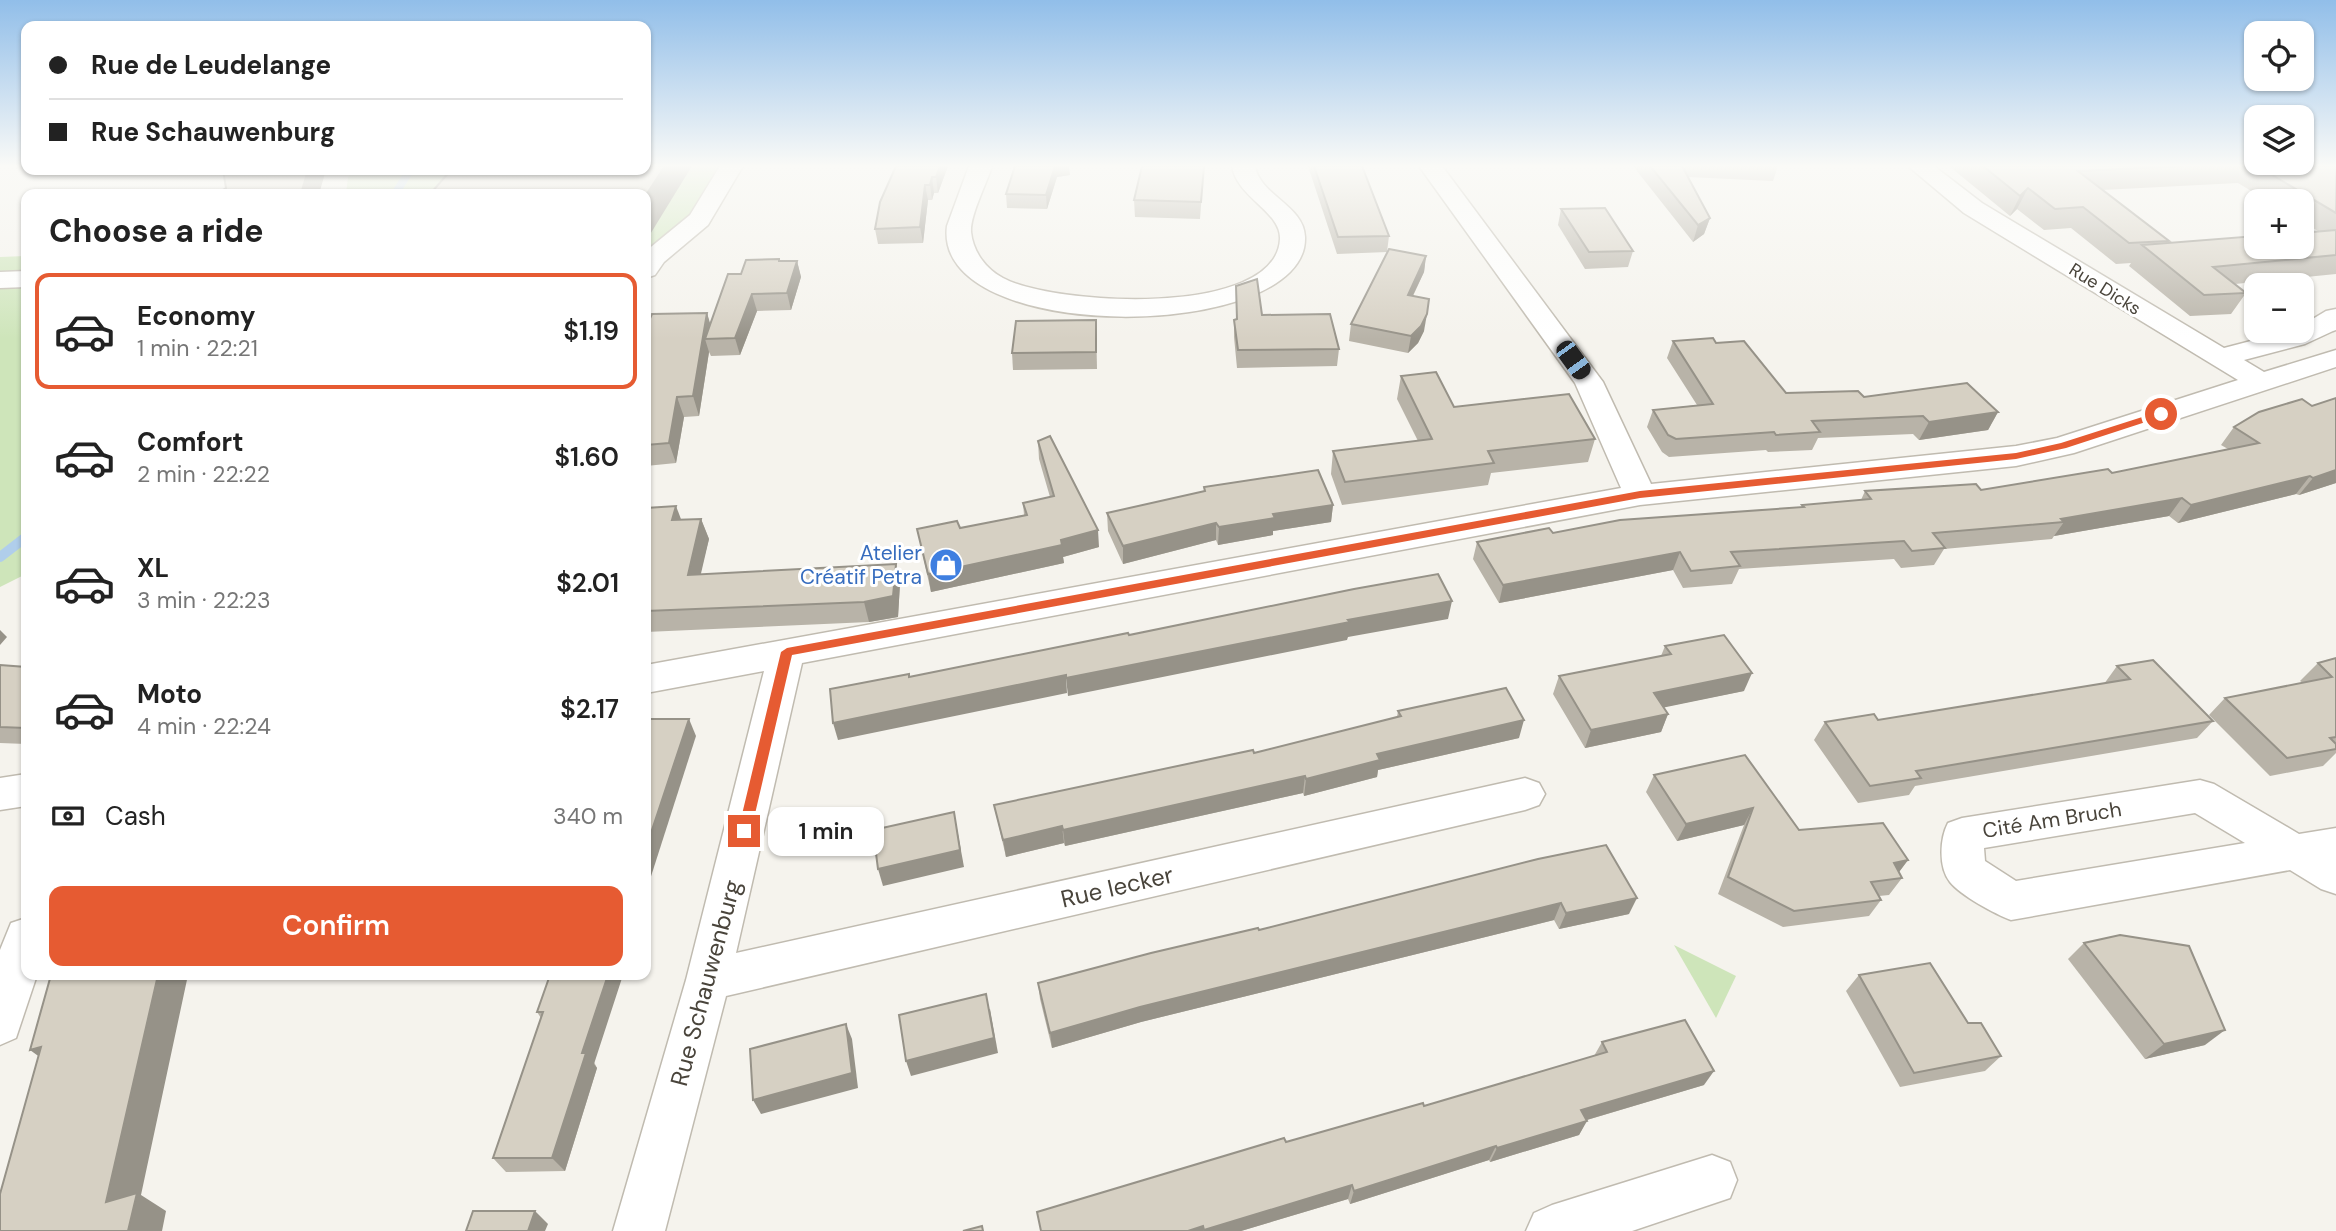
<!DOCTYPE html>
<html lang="en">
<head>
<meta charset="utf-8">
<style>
  :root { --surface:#fff; --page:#f2f2f2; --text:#222; --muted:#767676; --line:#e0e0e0; --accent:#e65b32 }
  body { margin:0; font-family:"DM Sans",sans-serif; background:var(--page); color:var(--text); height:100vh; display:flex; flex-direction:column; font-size:26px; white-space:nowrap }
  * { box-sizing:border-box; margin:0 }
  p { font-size:23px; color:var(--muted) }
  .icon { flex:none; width:38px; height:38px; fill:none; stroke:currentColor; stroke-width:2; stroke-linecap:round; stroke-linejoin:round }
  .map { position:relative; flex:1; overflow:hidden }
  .drawer { position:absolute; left:21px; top:189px; width:630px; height:791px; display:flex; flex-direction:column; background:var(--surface); border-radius:14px; box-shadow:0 2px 5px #0004 }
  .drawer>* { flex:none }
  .hud { position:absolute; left:21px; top:21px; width:630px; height:154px; border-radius:14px; box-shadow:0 2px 5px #0004; display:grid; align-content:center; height:154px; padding:0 28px; background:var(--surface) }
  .fabs { position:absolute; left:2244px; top:21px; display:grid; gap:14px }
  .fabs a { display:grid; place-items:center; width:70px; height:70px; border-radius:14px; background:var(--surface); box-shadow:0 2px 5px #0004; font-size:35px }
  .end { position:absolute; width:32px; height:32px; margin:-16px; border:9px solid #e65b32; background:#fff; box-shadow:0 0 0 4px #fff }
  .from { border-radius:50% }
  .bubble { position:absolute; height:49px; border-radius:14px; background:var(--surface); box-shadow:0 2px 5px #0004; font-size:23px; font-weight:600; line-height:49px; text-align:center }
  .car { position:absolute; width:21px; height:42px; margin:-21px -10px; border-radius:9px; box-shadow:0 0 5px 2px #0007; background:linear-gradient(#222 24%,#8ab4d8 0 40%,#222 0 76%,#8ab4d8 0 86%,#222 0) }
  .hud b { display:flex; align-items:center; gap:24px; height:66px; font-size:26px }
  .hud b+b { border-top:2px solid var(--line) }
  .hud i { width:18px; height:18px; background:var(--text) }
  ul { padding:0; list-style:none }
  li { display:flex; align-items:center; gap:21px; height:116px; margin:0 14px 10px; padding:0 14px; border:4px solid transparent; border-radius:14px }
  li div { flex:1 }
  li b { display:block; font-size:26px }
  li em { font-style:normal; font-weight:600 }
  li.selected { border-color:var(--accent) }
  li>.icon { width:63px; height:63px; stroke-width:1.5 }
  h2 { padding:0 28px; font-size:32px; line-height:84px }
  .pay { display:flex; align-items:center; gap:18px; height:77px; padding:0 28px; font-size:26px }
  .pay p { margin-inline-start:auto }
  .primary-button { display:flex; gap:14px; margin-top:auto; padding:14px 28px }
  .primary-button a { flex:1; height:80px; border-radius:14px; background:var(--accent); color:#fff; font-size:28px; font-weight:600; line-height:80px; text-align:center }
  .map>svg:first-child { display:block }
  .green { fill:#cee5ba }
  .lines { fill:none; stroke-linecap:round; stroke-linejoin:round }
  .stream-far1 { stroke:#b0ceeb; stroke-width:8 }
  .stream { stroke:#b0ceeb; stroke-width:10 }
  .minor-casing { stroke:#c0bbb0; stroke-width:3 }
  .minor { fill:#fff; fill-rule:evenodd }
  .wall { fill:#b8b3a8; fill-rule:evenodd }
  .shaded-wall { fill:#969288 }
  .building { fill:#d6d0c3; stroke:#969288; stroke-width:2 }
  .route { fill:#e65b32 }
  .labels { text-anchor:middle; stroke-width:6; stroke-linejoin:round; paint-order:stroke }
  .far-street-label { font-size:18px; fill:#49443b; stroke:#fff }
  .shop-label { font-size:21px; fill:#366cbe; stroke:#fff; text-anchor:end }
  .street-label { font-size:21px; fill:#49443b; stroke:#fff }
  .near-street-label { font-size:24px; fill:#49443b; stroke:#fff }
</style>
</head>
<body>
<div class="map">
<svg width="2336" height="1231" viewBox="0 0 2336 1231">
  <rect width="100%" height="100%" fill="#f5f3ed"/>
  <g class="green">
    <path d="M646,166H732L646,270V194H346L348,177L356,170H646Z"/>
    <path d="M26,256V574L0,587V257Z"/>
    <path d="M1674,945L1736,976L1716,1018Z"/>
  </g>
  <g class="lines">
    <path class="stream-far1" d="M395,194L410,170"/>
    <path class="stream" d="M0,557L26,537"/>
    <defs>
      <g id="minor">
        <path d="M720,166H743L708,225L664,262L655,275L646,278V251L690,215Z"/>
        <path d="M969,166H992C987,183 970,215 971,232C973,252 986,269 1003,278C1052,305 1276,319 1280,239C1281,211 1237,198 1232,166H1255C1260,196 1304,205 1305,237C1309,343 931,347 947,226Z"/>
        <path d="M1419,166H1442L1603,382L1651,484L2016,446L2057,438L2238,380L1964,213L1908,166H1934L1982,203L2224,348L2289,331H2301V326L2326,311L2336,309V330L2333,331L2305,344L2244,360L2264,372L2336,350V367L2074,453L2016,466L1640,505L802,663L736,953L1525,778L1539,783L1545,794L1539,805L1525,810L726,996L665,1231H613L686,980L764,671L646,693V665L1621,488L1575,383Z"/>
        <path d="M26,271V287L0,288V272Z"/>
        <path d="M26,774V806L0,810V778Z"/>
        <path d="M2200,780L2214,784L2299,834L2336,828V894L2321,889L2290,870L2011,920C1995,914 1960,895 1950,882C1938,867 1940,838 1948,823L1962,818ZM2195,813L2245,843L2016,881L1985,861L1984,848Z"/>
        <path d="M26,918V975H37L16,1038L0,1045V950L11,923Z"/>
        <path d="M1712,1155L1730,1162L1737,1180L1730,1198L1632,1231H1526L1534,1213L1552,1205Z"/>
      </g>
    </defs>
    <use href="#minor" class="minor-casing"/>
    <use href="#minor" class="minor"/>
  </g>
  <g class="wall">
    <path d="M896,166H948L938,193H934L932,200H928L923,243L878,244L875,229Z"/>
    <path d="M1015,166L1070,175L1057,177L1047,209L1007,208L1006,194Z"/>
    <path d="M1204,166L1200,219L1135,217L1134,200Z"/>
    <path d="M1308,166H1362L1389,236L1387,252L1337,254Z"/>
    <path d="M1633,166H1778L1773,181L1688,177L1710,218L1704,234L1693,242Z"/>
    <path d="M1949,166H2336V274L2235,284L2246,293L2231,314L2190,316L2129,266L2131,263L2116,264L2071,228L2044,230L2017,209L2010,216ZM2238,183L2268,201H2301V221L2318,231L2167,243L2169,241L2102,190Z"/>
    <path d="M1561,209L1633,251L1628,267L1585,269L1558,225Z"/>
    <path d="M1426,256L1424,272L1413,296L1424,331L1418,343L1408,353L1349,341L1351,324Z"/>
    <path d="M779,259L780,261H797L801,277L791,310L757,311L740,355L711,356L709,352L699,416L684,417L676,463L646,466V327L707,313L710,325L741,274Z"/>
    <path d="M1236,286L1262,315L1339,349L1337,366L1237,368L1234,337V320L1236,319Z"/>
    <path d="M1096,320L1097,369L1013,370L1012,353Z"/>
    <path d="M1673,341L1716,343L1786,393L1864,397L1998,412L1988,430L1919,440L1913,434L1818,438L1812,450L1768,452L1766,450L1669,457L1662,452L1647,427L1653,410L1697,405L1667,358Z"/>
    <path d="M1401,376L1454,407L1595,439L1588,462L1491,473L1488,485L1342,505L1331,474L1333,451L1418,441L1397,399Z"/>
    <path d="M2234,427L2336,483L2299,495L2296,494L2178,523L2169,516L2054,536L2052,539L1944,549L1934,565L1901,568L1894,559L1739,569L1732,584L1683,588L1673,570L1499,603L1473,559L1477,542L1801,508L1802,505L1861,500L1865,491L1981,490L2112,473L2228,449L2221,445Z"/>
    <path d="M1038,441L1099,547L1063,557L1064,563L931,592L917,529L960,528L1024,515L1023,503L1050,497L1039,459Z"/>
    <path d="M1204,487L1333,505L1331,522L1273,531V535L1218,545L1216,540L1123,564L1108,531L1107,513L1204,492Z"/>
    <path d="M646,508L681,520L701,519L709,539L700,574L900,584L898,617L869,622L646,632Z"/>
    <path d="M1665,646L1744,691L1663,707L1668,714L1661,732L1585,748L1553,694L1559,676L1661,656Z"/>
    <path d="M2336,658V753L2323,766L2270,776L2209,715L2225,698L2303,683L2300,681L2318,663Z"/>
    <path d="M0,665L26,667V744L0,743Z"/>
    <path d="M2117,666L2213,721L2197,738L1915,786L1909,795L1858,803L1814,740L1825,722L1878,720L2104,684Z"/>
    <path d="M1398,711L1519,738L1378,770L1377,777L1304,796L1303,793L1065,846L1064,843L1006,857L994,805L1254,753L1397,717Z"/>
    <path d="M1745,755L1799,830L1908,860L1899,872L1902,878L1889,895L1879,896L1881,900L1869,916L1783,927L1718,894L1744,825L1677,841L1646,792L1654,775Z"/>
    <path d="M1538,859L1629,914L1559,929L1554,920L1141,1022L1052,1048L1040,999L1038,983L1259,930Z"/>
    <path d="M2084,943L2205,1045L2145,1059L2068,959Z"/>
    <path d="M550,975L597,1068L565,1171L506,1172L493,1158L541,1018L537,1012Z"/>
    <path d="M1859,975L1968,1023L2001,1056L1985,1071L1900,1087L1846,991Z"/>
    <path d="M1602,1042L1704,1085L1587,1120L1579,1135L1490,1162L1489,1160L1350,1204L1348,1199L1241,1231H1041L1286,1142L1424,1106L1594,1056Z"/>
  </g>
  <g class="shaded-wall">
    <path d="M665,166H692L646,241V195Z"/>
    <path d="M940,166H948L938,193L936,177Z"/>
    <path d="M1055,166H1069L1070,175L1057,177L1047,209L1046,195Z"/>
    <path d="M308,170H326L319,194H301Z"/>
    <path d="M932,177L934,193L932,200L930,185Z"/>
    <path d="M925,185L928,200L923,243L920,227Z"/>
    <path d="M2028,188L2017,209L2010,216L2020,196Z"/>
    <path d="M1710,218L1704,234L1693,242L1698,225Z"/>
    <path d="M1426,256L1424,272L1405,312L1408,295Z"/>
    <path d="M797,261L801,277L791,310L787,293Z"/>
    <path d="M752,294L757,311L740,355L735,338Z"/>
    <path d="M707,313L713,333L705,339L709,352L699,416L693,396Z"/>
    <path d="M1427,314L1424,331L1418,343L1408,353L1411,336Z"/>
    <path d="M677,397L684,417L676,463L669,443Z"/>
    <path d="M1998,412L1988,430L1919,440L1929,422Z"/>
    <path d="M2336,470V483L2299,495L2313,478Z"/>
    <path d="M2310,476L2296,494L2178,523L2191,505Z"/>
    <path d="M2182,498L2169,516L2054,536L2064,522L2061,519Z"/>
    <path d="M1333,505L1331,522L1273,531V535L1218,545L1219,527L1273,514Z"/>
    <path d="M676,506L684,527L672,520Z"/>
    <path d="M701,519L709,539L696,595L688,575Z"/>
    <path d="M1216,523V540L1123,564V546Z"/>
    <path d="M1098,530L1099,547L1063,557L1064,563L931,592L928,574Z"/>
    <path d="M1680,552L1673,570L1499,603L1503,585Z"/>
    <path d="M896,564L900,584L898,617L869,622L864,602Z"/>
    <path d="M1452,601L1448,619L1348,637L1347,640L1068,696L1066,678L1348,620Z"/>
    <path d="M0,630L7,637L0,645Z"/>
    <path d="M1752,673L1744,691L1647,711L1654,693Z"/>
    <path d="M1066,675L1067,693L838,740L833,723Z"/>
    <path d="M1668,714L1661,732L1585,748L1591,730Z"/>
    <path d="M689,719L696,736L646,892V848Z"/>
    <path d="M1524,720L1519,738L1378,770L1377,777L1304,796L1306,779L1377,754Z"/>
    <path d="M1305,776L1303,793L1065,846L1063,830Z"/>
    <path d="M1753,808L1744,825L1677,841L1686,824Z"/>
    <path d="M954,812L964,867L883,886L878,869Z"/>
    <path d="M1062,826L1064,843L1006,857L1003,840Z"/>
    <path d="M1908,860L1896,876L1894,863Z"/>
    <path d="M1637,898L1629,914L1559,929L1566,913Z"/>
    <path d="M1561,903L1554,920L1141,1022L1052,1048L1050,1033L1140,1007Z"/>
    <path d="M158,975H188L141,1195L166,1211L162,1231H128L106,1202Z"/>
    <path d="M608,975H623L594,1064L597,1068L565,1171L552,1158L582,1053Z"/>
    <path d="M990,1009L998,1053L911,1076L906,1061Z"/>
    <path d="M846,1024L852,1039L858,1088L761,1114L753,1100Z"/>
    <path d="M2225,1030L2205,1045L2145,1059L2164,1044Z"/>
    <path d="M41,1047L59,1071L30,1050Z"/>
    <path d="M1714,1071L1704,1085L1573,1124L1581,1110Z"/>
    <path d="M1587,1121L1579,1135L1490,1162L1497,1148Z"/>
    <path d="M1496,1146L1489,1160L1350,1204L1354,1191Z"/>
    <path d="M1352,1185L1348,1199L1241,1231H1204V1230Z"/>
    <path d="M535,1211L548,1224L545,1231H528Z"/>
    <path d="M1203,1226V1231H1188Z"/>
  </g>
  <g class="building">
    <path d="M646,166H665L646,195V194H430L451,170H646Z"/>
    <path d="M896,166H940L936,177H932L930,185H925L920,227L875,229L880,202Z"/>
    <path d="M1015,166H1055L1046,195L1006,194Z"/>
    <path d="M1142,166H1204L1201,202L1134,200Z"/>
    <path d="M1314,166H1362L1389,236L1338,237Z"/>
    <path d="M1650,166H1682L1710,218L1698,225Z"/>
    <path d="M1983,166H2182L2078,171L2169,241L2129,243L2083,207L2055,209L2028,188L2020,196Z"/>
    <path d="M2257,166H2336V213Z"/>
    <path d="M223,170H308L301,194H216L226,188Z"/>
    <path d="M1605,208L1633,251L1589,252L1561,209Z"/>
    <path d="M2336,230V255L2213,267L2246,293L2204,295L2142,245L2256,236V247H2301V233Z"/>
    <path d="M1389,249L1426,256L1408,295L1429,299L1427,314L1421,326L1411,336L1351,324Z"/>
    <path d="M779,259V261H797L787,293L752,294L735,338L705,339L728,274H741L746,260Z"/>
    <path d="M1257,279L1262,315L1330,314L1339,349L1238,350L1234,320L1237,319L1236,286Z"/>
    <path d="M707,313L693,396L677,397L669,443L646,445V327L652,314Z"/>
    <path d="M1096,320V352L1012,353L1016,321Z"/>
    <path d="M1713,338L1716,343L1744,341L1786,393L1858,391L1864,397L1967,383L1998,412L1929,422L1923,416L1812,421L1820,432L1776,435L1774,432L1676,439L1668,435L1653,410L1713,404L1673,341Z"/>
    <path d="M1436,372L1454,407L1569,394L1595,439L1488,451L1494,463L1345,482L1333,451L1432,439L1401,376Z"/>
    <path d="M2336,398V470L2313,478L2310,476L2191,505L2182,498L2061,519L2064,522L1933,533L1945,548L1912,551L1904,541L1731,552L1740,566L1691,571L1680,552L1503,585L1477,542L1549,528L1553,533L1620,520L1804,507L1802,505L1871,499L1865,491L1976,484L1981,490L2108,469L2112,473L2259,443L2234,427L2259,412L2302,399L2312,406Z"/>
    <path d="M1050,436L1098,530L1061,540L1062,545L928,574L917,529L957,521L960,528L1027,515L1023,503L1054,496L1038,441Z"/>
    <path d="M1318,470L1333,505L1273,514L1275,518L1219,527L1216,523L1123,546L1107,513L1205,491L1204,487Z"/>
    <path d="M676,506L672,520L701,519L688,575L896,564L893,596L864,602L646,611V508Z"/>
    <path d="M1438,574L1452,601L1348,620L1350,622L1066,678V675L833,723L830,689L909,674V677L1128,633L1129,635L1354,589Z"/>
    <path d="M1724,635L1752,673L1654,693L1668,714L1591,730L1559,676L1671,654L1665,646Z"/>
    <path d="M2336,658V737L2330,738L2336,744V749L2287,758L2225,698L2332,677L2318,663Z"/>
    <path d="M2153,660L2213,721L1916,771L1921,778L1870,786L1825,722L1874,714L1878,720L2130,679L2117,666Z"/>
    <path d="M0,665L26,667V728L0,727Z"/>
    <path d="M1506,688L1524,720L1377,754L1380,760L1306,779L1305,776L1063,830L1062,826L1003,840L994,805L1253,750L1254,753L1401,716L1398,711Z"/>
    <path d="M646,719H689L646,848Z"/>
    <path d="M1745,755L1799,830L1883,823L1908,860L1894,863L1902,878L1871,882L1881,900L1794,911L1728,877L1753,808L1686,824L1654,775Z"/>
    <path d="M954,812L960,850L878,869L873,830Z"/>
    <path d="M1606,845L1637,898L1566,913L1561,903L1140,1007L1050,1033L1038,983L1151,953L1258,928L1259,930L1538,859Z"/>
    <path d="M2120,935L2189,946L2225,1030L2164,1044L2084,943Z"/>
    <path d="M1930,963L1968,1023H1981L2001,1056L1914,1073L1859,975Z"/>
    <path d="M51,975H158L106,1202L137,1193L128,1231H0V1194L41,1047L30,1050Z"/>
    <path d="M550,975H608L582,1053H586L552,1158H493L543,1012H537Z"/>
    <path d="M986,994L994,1038L906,1061L899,1015Z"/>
    <path d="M1685,1020L1714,1071L1581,1110L1587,1121L1497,1148L1496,1146L1354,1191L1352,1185L1204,1230L1203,1226L1188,1231H1041L1037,1212L1284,1138L1286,1142L1423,1103L1424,1106L1607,1052L1602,1042Z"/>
    <path d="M846,1024L852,1073L753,1100L750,1049Z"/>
    <path d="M473,1211H535L528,1231H466Z"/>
    <path d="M982,1226L983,1231H963Z"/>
  </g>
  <linearGradient id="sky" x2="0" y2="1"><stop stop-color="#91bee9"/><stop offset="0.49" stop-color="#fafaf7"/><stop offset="1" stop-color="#fafaf7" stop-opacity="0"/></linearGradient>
  <rect width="2336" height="339" fill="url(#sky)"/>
  <path class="route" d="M2161,411L2166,414L2164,416L2066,448L2016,459L1640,498L792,655L751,831L744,837L738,831L781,652L787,648L1640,491L2016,453L2061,443Z"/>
  <defs>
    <symbol id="shop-disc" viewBox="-11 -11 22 22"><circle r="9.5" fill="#3f7fe0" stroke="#fff"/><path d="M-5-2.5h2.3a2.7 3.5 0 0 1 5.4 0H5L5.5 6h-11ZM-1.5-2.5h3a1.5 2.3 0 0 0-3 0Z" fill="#fff"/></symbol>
  </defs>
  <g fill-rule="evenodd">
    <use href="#shop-disc" x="927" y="546" width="38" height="38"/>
  </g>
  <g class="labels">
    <g class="far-street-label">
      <text transform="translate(2105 289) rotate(32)" y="6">Rue Dicks</text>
    </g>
    <g class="shop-label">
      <text x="922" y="560">Atelier<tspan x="922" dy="24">Créatif Petra</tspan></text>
    </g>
    <g class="street-label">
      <text transform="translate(2052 820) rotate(-9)" y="7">Cité Am Bruch</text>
    </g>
    <g class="near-street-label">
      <text transform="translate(1117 887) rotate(-13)" y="8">Rue Iecker</text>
      <text transform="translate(706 983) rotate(-75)" y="8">Rue Schauwenburg</text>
    </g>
  </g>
</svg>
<div class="fabs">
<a><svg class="icon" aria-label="locate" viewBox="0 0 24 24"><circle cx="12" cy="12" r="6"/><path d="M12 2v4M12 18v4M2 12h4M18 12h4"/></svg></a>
<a><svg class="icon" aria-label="layers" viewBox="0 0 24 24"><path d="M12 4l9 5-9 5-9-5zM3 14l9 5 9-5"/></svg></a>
<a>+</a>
<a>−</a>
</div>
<i class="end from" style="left:2161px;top:414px"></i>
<i class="end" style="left:744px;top:831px"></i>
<div class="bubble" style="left:768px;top:807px;width:116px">1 min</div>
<i class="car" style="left:1573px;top:360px;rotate:144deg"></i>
<div class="hud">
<b><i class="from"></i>Rue de Leudelange</b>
<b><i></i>Rue Schauwenburg</b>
</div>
<section class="drawer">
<h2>Choose a ride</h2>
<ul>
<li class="selected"><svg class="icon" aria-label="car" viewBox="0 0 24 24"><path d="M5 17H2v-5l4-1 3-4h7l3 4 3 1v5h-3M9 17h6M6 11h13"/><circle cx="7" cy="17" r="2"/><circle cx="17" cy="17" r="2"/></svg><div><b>Economy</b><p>1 min · 22:21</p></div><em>$1.19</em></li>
<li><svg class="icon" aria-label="car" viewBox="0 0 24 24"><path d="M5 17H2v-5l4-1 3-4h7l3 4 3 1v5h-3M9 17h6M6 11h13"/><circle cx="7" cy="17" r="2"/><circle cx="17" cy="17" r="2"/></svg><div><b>Comfort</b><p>2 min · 22:22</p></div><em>$1.60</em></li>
<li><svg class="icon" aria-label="car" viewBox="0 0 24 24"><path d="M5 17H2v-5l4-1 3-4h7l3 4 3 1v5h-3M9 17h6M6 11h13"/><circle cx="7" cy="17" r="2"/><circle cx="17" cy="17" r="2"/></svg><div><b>XL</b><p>3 min · 22:23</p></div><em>$2.01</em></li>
<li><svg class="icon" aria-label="car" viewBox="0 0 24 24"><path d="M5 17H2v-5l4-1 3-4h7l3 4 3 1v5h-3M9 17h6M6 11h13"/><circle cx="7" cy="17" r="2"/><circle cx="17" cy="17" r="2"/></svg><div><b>Moto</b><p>4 min · 22:24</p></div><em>$2.17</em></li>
</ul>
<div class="pay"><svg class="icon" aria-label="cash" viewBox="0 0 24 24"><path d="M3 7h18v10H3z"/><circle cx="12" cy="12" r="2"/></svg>Cash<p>340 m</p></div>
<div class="primary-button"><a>Confirm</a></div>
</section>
</div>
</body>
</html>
